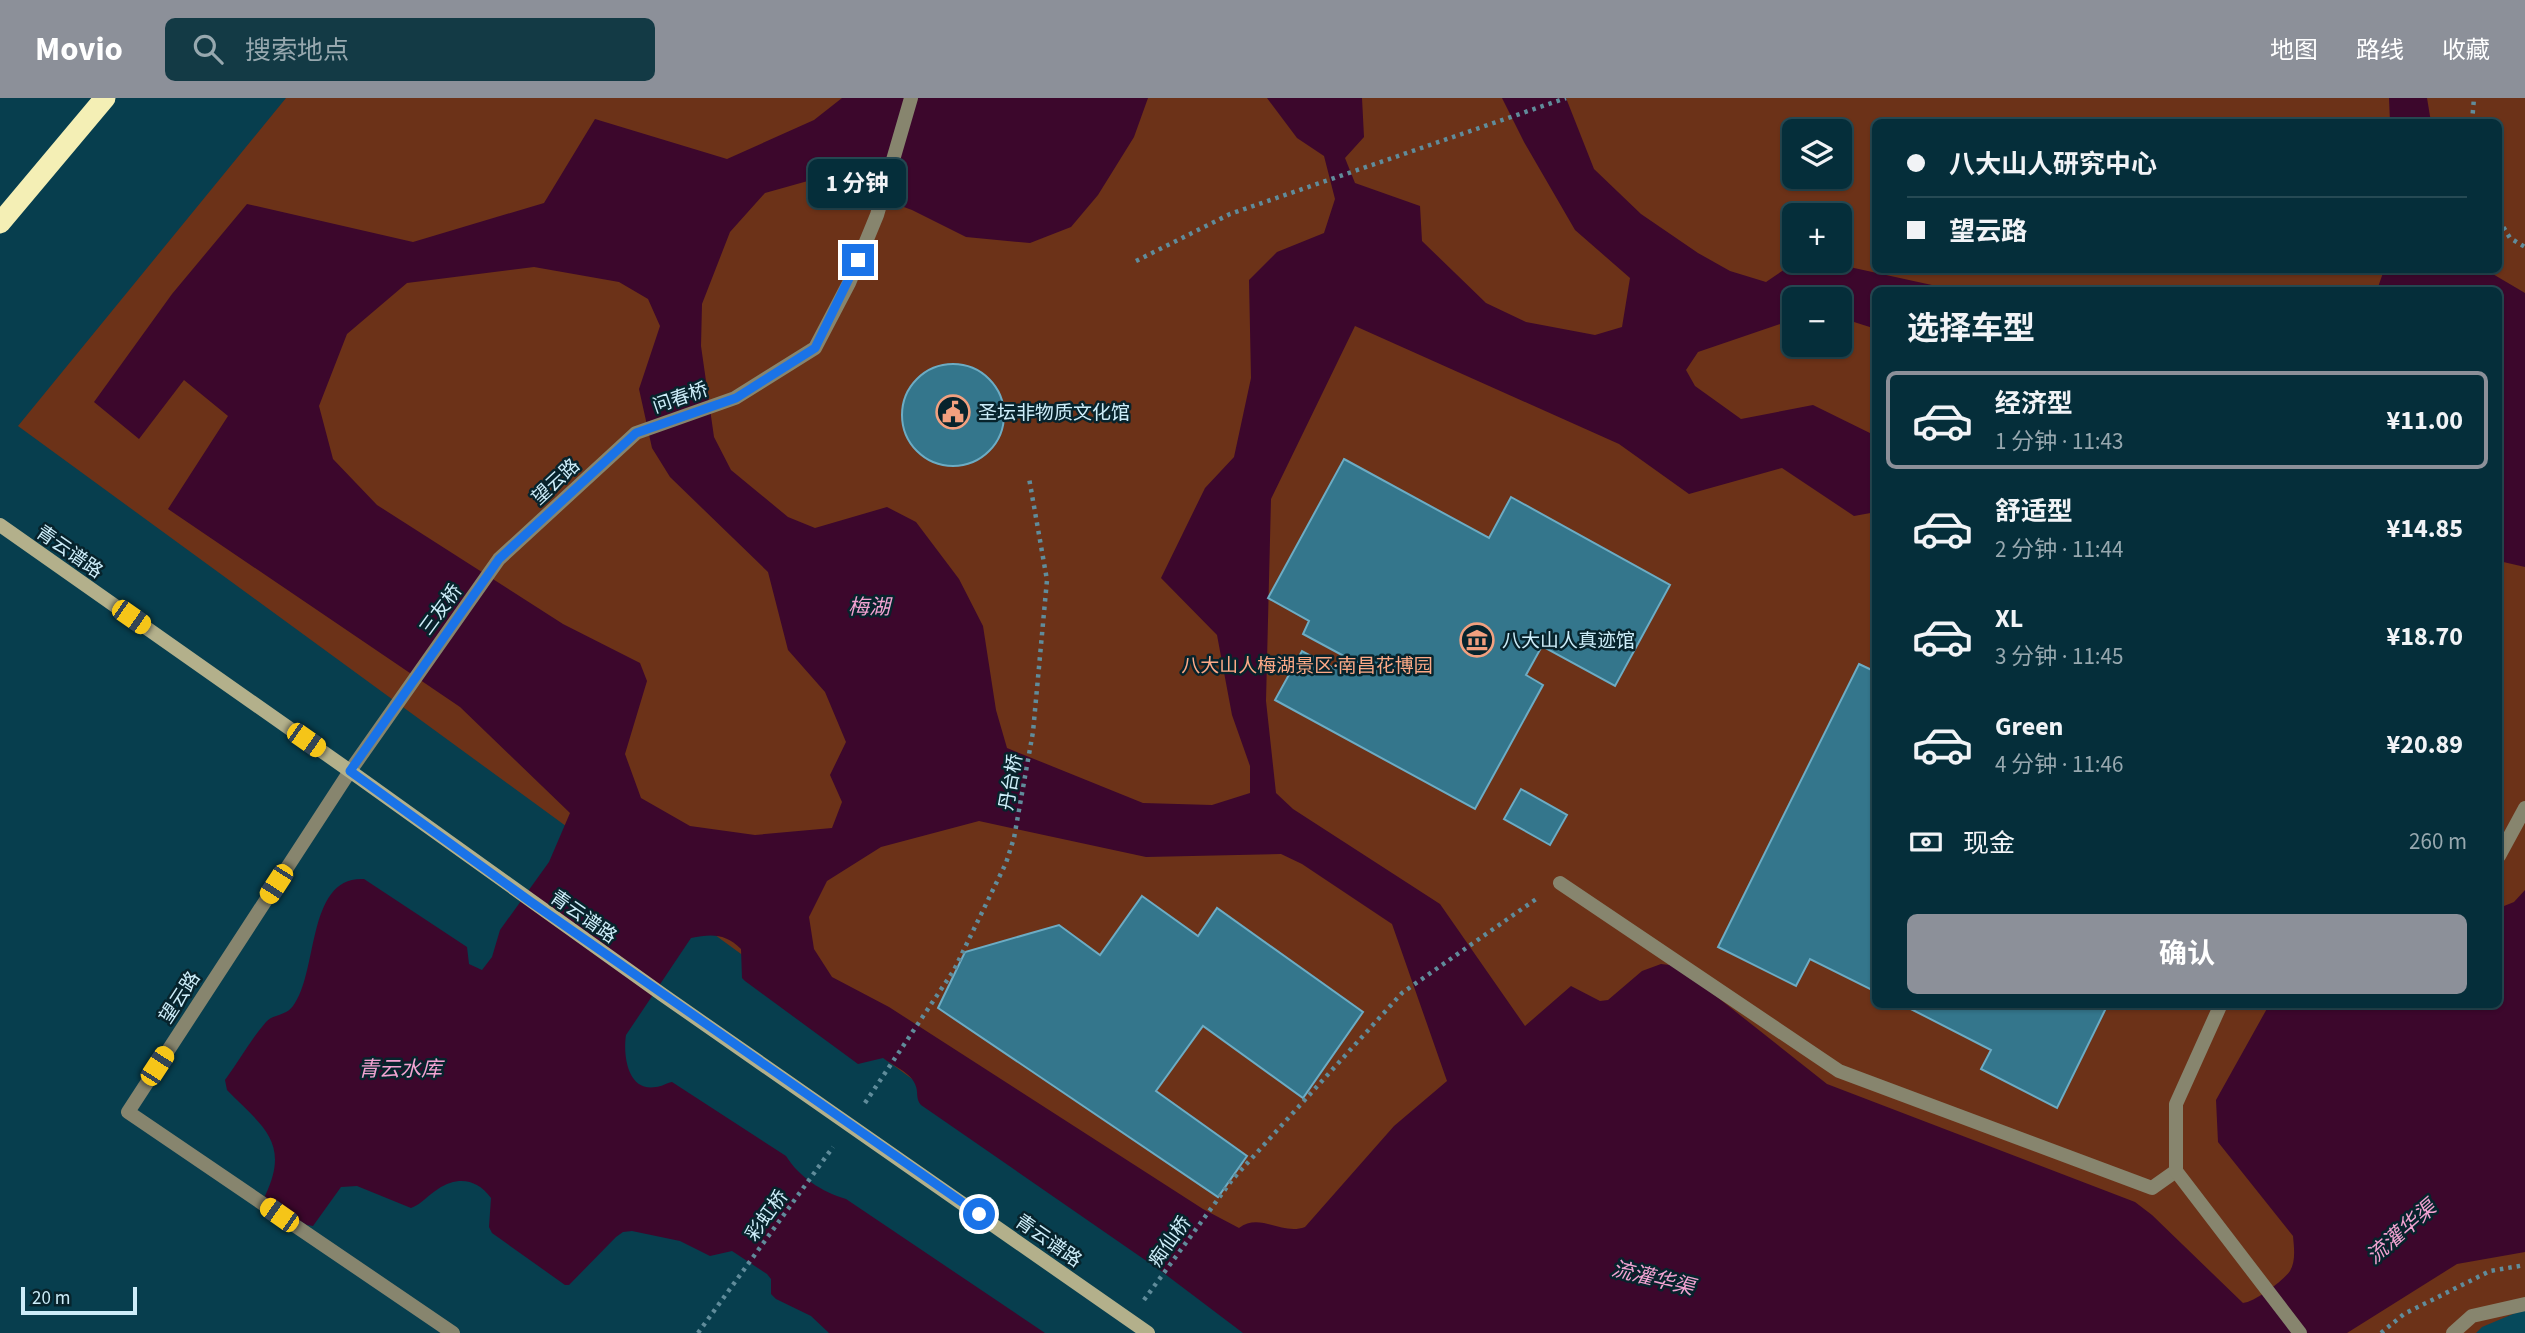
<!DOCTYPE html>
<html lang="zh">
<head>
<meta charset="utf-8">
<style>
  :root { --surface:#052e3a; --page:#133a45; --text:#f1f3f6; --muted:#97a8af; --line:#264a54; --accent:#8c9099 }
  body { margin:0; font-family:"Source Sans 3","Noto Sans SC",sans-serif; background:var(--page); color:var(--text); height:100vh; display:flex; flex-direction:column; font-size:26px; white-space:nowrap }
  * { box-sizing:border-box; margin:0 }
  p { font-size:23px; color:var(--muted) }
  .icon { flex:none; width:38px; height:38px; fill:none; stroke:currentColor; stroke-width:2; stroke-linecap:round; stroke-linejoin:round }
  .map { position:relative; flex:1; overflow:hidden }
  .drawer { position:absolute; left:1872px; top:189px; width:630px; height:721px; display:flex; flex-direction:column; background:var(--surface); border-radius:10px; box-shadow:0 2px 5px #0004,0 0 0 2px var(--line) }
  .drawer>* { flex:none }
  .banner { position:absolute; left:1872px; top:21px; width:630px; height:154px; border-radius:10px; box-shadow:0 2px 5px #0004,0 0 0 2px var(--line); display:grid; align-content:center; height:154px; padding:0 35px; background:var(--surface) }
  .controls { position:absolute; left:1782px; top:21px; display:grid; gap:14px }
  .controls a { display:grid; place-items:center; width:70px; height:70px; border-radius:10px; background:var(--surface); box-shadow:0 2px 5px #0004,0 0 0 2px var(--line); font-size:35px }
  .scale { position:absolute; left:21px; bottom:18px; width:116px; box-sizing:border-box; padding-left:7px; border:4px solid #cdedf9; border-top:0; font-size:19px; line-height:24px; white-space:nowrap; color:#cdedf9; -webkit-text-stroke:5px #07232c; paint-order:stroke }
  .end { position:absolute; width:32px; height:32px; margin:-16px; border:9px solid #1a73e8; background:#fff; box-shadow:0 0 0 4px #fff }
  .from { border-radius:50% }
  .bubble { position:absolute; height:49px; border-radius:10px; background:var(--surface); box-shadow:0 2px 5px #0004,0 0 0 2px var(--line); font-size:23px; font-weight:700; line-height:49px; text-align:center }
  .car { position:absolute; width:21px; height:42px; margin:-21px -10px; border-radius:9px; box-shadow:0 0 5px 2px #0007; background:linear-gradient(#f5c518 24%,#345 0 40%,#f5c518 0 76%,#345 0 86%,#f5c518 0) }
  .banner b { display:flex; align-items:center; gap:24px; height:66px; font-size:26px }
  .banner b+b { border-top:2px solid var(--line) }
  .banner i { width:18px; height:18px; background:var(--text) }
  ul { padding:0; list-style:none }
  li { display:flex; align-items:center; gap:21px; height:98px; margin:0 14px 10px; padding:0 21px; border:4px solid transparent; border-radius:10px }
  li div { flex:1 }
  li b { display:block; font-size:26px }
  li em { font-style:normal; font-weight:700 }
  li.selected { border-color:var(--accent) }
  li>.icon { width:63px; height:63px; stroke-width:1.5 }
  h2 { padding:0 35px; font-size:32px; line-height:84px }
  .pay { display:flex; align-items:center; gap:18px; height:77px; padding:0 35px; font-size:26px }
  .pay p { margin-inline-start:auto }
  .action { display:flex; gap:14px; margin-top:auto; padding:14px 35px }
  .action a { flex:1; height:80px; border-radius:10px; background:var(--accent); color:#fff; font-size:28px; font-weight:700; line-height:80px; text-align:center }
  header { display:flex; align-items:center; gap:42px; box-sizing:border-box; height:98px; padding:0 35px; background:var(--accent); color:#fff }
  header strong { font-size:33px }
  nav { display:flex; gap:38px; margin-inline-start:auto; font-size:24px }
  .search { width:490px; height:63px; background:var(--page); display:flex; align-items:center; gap:18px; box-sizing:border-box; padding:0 24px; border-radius:10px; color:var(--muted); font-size:26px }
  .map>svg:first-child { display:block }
  .built { fill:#06495b }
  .green { fill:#6c3218; fill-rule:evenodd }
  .water { fill:#3c072c; fill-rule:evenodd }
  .building { fill:#34768c; stroke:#6cacc4; stroke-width:2 }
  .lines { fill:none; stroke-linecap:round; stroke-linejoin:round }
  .path { stroke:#608c9b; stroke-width:4.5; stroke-dasharray:3.5 5; stroke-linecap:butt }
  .lane { stroke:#87856e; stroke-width:14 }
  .street { stroke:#87856e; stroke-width:14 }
  .secondary { stroke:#b3b08b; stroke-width:14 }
  .highway { stroke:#f4efb5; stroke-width:21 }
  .route { stroke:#1a73e8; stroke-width:9 }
  .labels { text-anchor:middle; stroke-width:5; stroke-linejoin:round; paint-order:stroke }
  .street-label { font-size:19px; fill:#cdedf9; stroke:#07232c }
  .poi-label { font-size:19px; fill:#cdedf9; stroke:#07232c; text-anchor:start }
  .park-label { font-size:19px; fill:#fdaa87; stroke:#07232c }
  .water-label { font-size:21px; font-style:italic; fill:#f2a3d2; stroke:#07232c }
</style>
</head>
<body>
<header>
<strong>Movio</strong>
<div class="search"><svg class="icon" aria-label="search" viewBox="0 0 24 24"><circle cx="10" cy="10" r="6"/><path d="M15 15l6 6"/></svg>搜索地点</div>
<nav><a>地图</a><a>路线</a><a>收藏</a></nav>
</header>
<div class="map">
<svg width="2525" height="1235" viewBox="0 0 2525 1235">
  <rect width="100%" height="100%" fill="#073e4e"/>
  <path class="built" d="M2514,1194L2525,1195V1235H2476Z"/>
  <path class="green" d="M286,0H2525V1211L2482,1229L2476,1235H1260L18,328ZM1876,24H2499V172H1876ZM1794,33H1839V79H1794ZM1794,117H1839V163H1794ZM1876,192H2499V906H1876ZM1794,201H1839V247H1794Z"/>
  <g class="water">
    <path d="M842,0H1148L1134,39L1098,97L1071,129L1030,145L966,139L912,112L822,79L765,95L730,134L702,206L701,248L714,339L731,372L788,419L815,430L887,409L916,424L959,481L983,528L996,612L1007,650L1143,705L1212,707L1250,695V668L1232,617L1217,537L1161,480L1205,390L1234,359L1251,280L1249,182L1277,154L1324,135L1335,101L1324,58L1297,40L1267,0H1362L1364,39L1345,60L1355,85L1420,108L1422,143L1486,205L1526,224L1595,237L1622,229L1630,180L1575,132L1524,44L1502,0H1566L1594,71L1641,116L1698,155L1730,173L1766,184L1797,163H1822L1941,189L1945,192H1876V231L1854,224H1839V201H1794V225H1783L1698,254L1686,272L1695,288L1741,321L1813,307L1876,338V414L1854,418L1782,370L1689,396L1619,346L1355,228L1271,401L1266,603L1276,695L1293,711L1440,806L1525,928L1571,888L1600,903L1608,902L1642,873L1661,866L1678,868L1827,986L2135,1104L2152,1117L2243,1205C2255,1204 2283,1183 2290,1173C2296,1163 2294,1149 2293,1138L2218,1044L2216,1002L2269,907L2499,906V810L2514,804L2525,792V1154L2457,1166L2347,1235H1243L1161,1173L921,1007C915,1000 919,994 915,986C911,975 892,967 883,960L858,966L745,883L742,880L741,851C725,835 711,836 691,840L626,937C623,956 627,994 656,989C661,989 666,985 672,984L786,1058C799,1079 822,1094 846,1101L1045,1235H829L811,1218L776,1201L771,1196V1181L767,1176L732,1153L710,1158L680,1143L632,1133L623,1134L616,1139L569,1187H565L492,1135L489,1129L491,1100C477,1081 458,1078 438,1091C428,1097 422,1106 411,1110L357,1088L341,1089L313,1128L307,1127L270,1105L265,1098C291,1044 262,1028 227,992L225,982C239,963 251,941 266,924C273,916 286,918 293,908C319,874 306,778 364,781L467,849L469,866L482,872L492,859L500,832L549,764L570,715L460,609L168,411L228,318L184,282L139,341L94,304L172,196L247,106L413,144L544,105L595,21L727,61L814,22ZM534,169L619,184L648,201L660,228L639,291L652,350L670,379L768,474L788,552L825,594L846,644L830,677L842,704L832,730L755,737L690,728L641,700L625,656L647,583L640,565L563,526L377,407L333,361L319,308L347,236L407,185ZM979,723L1146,759L1281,756L1302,766L1392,826L1447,983L1394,1028L1305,1129C1282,1138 1260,1114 1239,1130L1203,1111L889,909L832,879L814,851L809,819L827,783L881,749Z"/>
    <path d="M2389,0H2427L2431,24H2390Z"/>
    <path d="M2384,172H2486L2525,195V469L2499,463V192H2377Z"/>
  </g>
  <g class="building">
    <circle cx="953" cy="317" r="51"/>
    <path d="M1344,361L1489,440L1511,399L1670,487L1615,588L1542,548L1526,577L1543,587L1475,711L1275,602L1302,553L1335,571L1342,557L1303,536L1309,523L1268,500Z"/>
    <path d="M1859,566L1876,574V894L1810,861L1796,888L1718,849Z"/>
    <path d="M1521,691L1567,717L1550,747L1504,721Z"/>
    <path d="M1142,798L1198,838L1217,810L1363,914L1303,1000L1203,928L1156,993L1247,1058L1218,1099L938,910L965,854L1059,827L1100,857Z"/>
    <path d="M1901,906H2108L2057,1010L1981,971L1991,952Z"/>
  </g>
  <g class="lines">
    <g class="path">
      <path d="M2472,24L2474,0"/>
      <path d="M2499,122L2510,140L2525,149"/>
      <path d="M1136,163L1230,116L1566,0"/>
      <path d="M865,1005L954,872L1006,765L1014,740L1033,634L1047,482L1029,380"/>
      <path d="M1144,1202L1232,1082L1402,895L1539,799"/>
      <path d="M698,1235L833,1049"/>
      <path d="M2381,1235L2404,1216L2490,1173L2525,1167"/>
    </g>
    <g class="lane">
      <path d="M2499,758L2525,710"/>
      <path d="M1560,785L1839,973L2152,1090L2176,1073"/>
      <path d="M2221,906L2176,1006V1073L2300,1235"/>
    </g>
    <g class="street">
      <path d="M453,1235L128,1014L350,673L499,461L636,335L735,300L815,250L849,185L877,117L911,0"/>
      <path d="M2453,1235L2472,1218L2525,1206"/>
    </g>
    <path class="secondary" d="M0,427L350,673L663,897L1148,1235"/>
    <path class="highway" d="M0,125L105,0"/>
  </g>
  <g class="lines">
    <path class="route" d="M858,162L815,250L736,300L636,335L499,461L350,673L531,804L979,1116"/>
  </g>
  <defs>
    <symbol id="civic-ring" viewBox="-11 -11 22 22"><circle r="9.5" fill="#07232c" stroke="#f2a07f" stroke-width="1.5"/><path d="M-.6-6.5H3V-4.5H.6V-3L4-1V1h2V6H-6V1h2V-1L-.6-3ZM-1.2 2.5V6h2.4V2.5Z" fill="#f2a07f"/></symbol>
    <symbol id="museum-ring" viewBox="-11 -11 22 22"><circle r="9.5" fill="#07232c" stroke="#f2a07f" stroke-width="1.5"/><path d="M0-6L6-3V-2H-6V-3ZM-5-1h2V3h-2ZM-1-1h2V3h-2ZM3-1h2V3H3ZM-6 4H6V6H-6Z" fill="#f2a07f"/></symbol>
  </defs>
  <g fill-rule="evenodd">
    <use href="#civic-ring" x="934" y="295" width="38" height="38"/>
    <use href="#museum-ring" x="1458" y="523" width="38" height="38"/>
  </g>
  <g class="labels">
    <g class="street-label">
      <text transform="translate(680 299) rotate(-19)" y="7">问春桥</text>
      <text transform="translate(555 383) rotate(-43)" y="7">望云路</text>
      <text transform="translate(70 453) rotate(35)" y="7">青云谱路</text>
      <text transform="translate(440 511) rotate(-54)" y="7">三友桥</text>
      <text transform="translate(1010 684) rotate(-80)" y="7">丹台桥</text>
      <text transform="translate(584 818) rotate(35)" y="7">青云谱路</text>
      <text transform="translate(179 899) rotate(-57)" y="7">望云路</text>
      <text transform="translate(766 1117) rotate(-54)" y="7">彩虹桥</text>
      <text transform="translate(1049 1142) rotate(35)" y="7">青云谱路</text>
      <text transform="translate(1169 1143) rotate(-54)" y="7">痴仙桥</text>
    </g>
    <g class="poi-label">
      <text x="978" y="321">圣坛非物质文化馆</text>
      <text x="1502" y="549">八大山人真迹馆</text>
    </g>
    <g class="park-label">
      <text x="1307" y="574">八大山人梅湖景区·南昌花博园</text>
    </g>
    <g class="water-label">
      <text x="869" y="516">梅湖</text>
      <text x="400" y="978">青云水库</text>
      <text transform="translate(2401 1134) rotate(-41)" y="7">流灌华渠</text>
      <text transform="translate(1653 1180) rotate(14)" y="7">流灌华渠</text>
    </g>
  </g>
</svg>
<div class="controls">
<a><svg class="icon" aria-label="layers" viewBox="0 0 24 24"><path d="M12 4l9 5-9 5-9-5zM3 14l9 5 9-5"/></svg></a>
<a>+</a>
<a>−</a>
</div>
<div class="scale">20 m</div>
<i class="end from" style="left:979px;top:1116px"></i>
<i class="end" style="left:858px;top:162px"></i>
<div class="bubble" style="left:808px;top:61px;width:98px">1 分钟</div>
<i class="car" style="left:131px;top:519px;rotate:125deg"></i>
<i class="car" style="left:306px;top:642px;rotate:125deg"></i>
<i class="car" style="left:276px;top:786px;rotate:213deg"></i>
<i class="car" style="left:157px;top:968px;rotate:33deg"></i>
<i class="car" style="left:279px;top:1117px;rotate:305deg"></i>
<div class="banner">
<b><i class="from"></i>八大山人研究中心</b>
<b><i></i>望云路</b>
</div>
<section class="drawer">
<h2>选择车型</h2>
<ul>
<li class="selected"><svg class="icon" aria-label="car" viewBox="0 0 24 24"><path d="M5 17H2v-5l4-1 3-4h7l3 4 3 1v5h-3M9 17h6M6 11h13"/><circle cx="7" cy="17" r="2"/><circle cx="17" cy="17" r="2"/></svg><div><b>经济型</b><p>1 分钟 · 11:43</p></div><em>¥11.00</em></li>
<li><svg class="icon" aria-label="car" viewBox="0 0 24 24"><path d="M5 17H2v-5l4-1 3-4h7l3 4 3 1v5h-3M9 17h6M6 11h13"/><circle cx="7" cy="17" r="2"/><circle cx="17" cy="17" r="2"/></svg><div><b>舒适型</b><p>2 分钟 · 11:44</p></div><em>¥14.85</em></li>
<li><svg class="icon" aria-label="car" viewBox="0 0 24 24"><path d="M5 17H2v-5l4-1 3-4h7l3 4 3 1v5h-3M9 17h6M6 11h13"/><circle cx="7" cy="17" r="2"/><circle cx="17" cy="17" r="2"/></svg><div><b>XL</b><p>3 分钟 · 11:45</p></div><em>¥18.70</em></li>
<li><svg class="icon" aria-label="car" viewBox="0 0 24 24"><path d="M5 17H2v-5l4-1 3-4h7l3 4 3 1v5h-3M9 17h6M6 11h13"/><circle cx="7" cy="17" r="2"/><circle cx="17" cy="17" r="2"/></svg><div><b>Green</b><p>4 分钟 · 11:46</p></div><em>¥20.89</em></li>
</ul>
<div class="pay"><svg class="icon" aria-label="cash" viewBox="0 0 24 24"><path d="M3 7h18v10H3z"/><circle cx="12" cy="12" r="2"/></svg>现金<p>260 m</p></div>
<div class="action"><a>确认</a></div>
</section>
</div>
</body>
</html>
